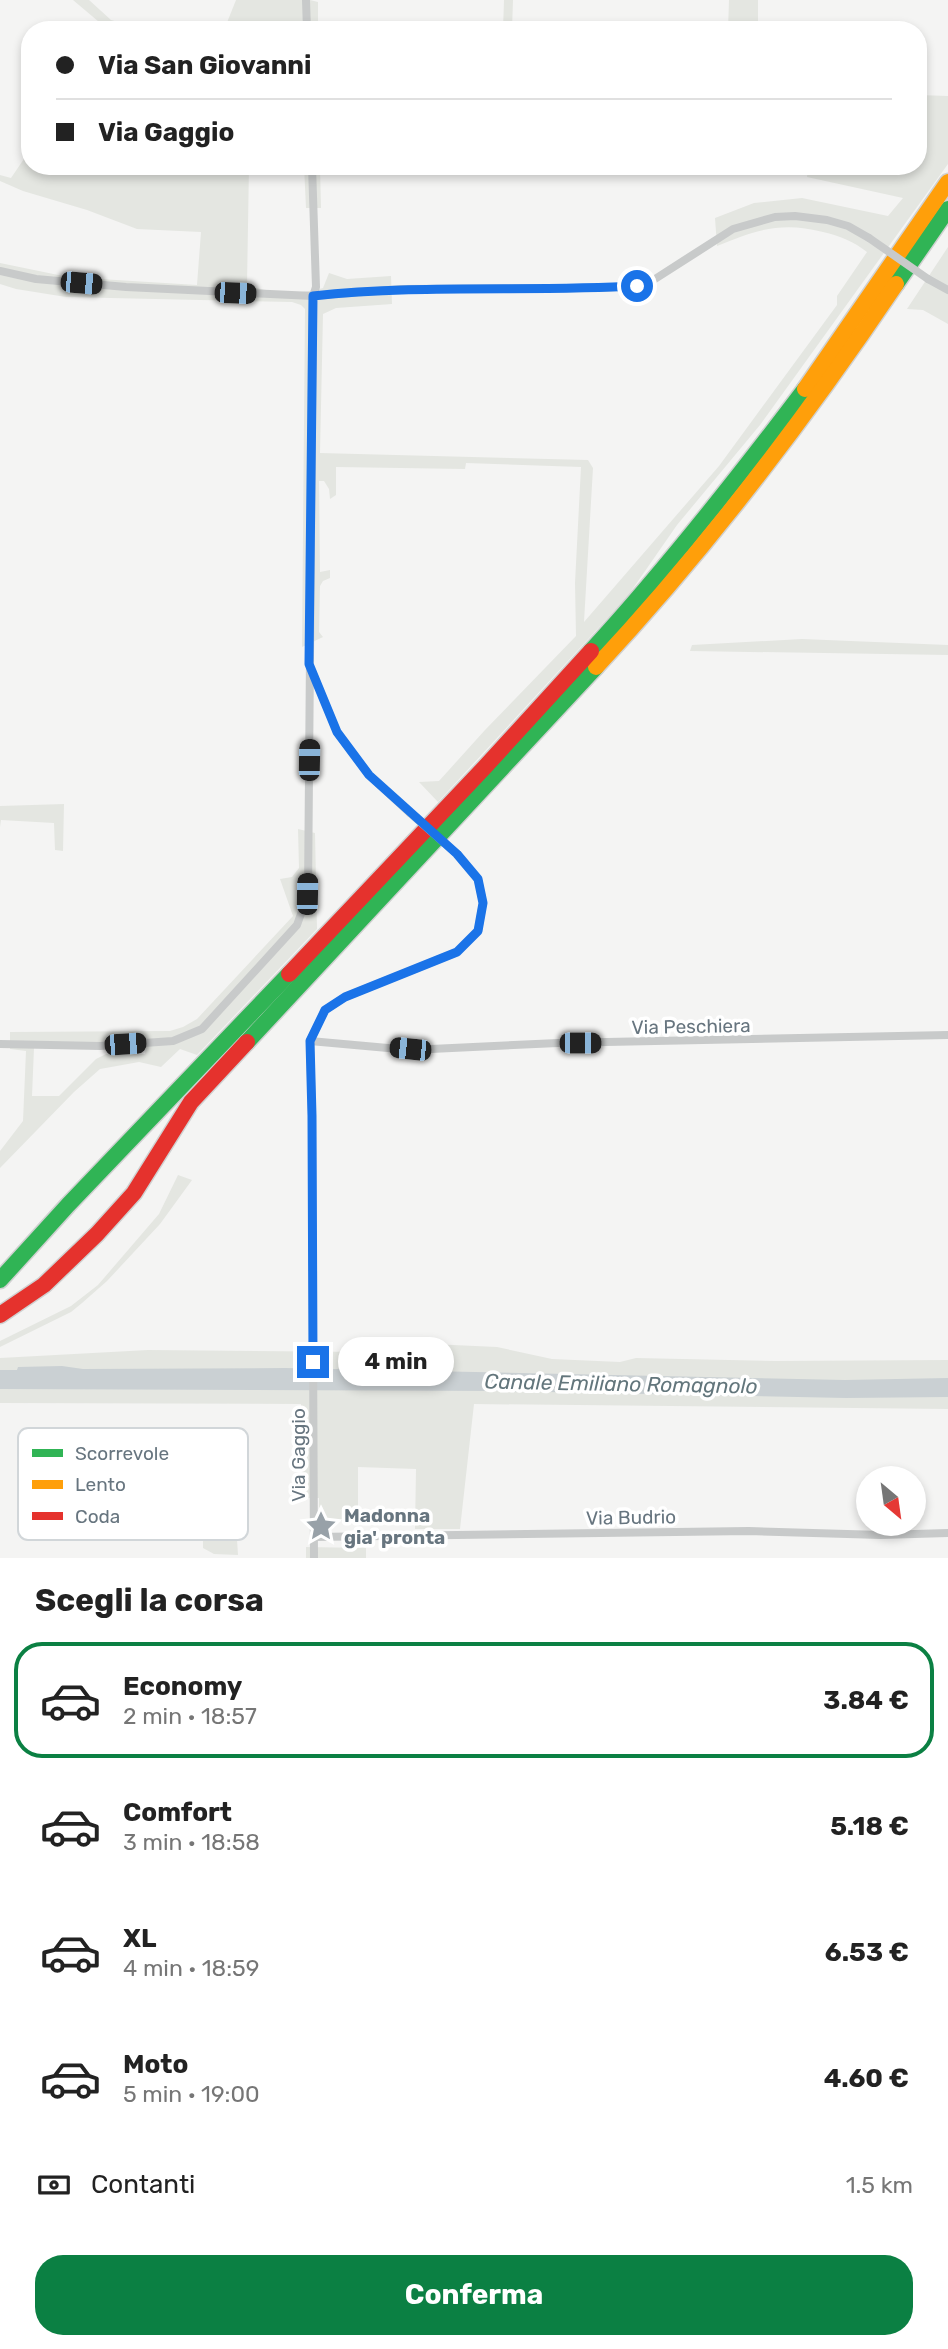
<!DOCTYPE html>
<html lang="it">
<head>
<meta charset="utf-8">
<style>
  :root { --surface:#fff; --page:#f6f6f6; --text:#222; --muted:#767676; --line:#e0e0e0; --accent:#0b8043 }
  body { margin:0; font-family:Rubik,sans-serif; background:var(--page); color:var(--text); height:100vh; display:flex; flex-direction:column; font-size:26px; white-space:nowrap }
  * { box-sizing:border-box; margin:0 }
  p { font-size:23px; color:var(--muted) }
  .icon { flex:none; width:38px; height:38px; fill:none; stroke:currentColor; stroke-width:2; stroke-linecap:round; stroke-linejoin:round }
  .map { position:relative; height:1558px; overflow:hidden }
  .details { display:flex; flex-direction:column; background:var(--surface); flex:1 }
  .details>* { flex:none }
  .banner { position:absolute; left:21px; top:21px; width:906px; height:154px; border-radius:28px; box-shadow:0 4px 10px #0003; display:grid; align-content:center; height:154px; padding:0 35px; background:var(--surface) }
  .needle { width:46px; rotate:151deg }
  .controls { position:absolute; left:856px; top:1466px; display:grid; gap:14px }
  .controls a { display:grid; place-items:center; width:70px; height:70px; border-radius:50%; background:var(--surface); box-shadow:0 4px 10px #0003; font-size:35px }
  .end { position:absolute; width:32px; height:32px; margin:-16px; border:9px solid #1a73e8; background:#fff; box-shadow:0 0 0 4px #fff }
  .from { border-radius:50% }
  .bubble { position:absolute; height:49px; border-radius:24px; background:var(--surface); box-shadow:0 4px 10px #0003; font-size:23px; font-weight:700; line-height:49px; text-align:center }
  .car { position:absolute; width:21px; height:42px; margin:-21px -10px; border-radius:9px; box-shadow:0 0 5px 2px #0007; background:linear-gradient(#222 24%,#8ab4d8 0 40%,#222 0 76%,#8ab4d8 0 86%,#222 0) }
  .banner b { display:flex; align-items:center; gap:24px; height:66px; font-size:26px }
  .banner b+b { border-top:2px solid var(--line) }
  .banner i { width:18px; height:18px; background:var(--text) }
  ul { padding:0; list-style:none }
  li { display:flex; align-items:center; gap:21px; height:116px; margin:0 14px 10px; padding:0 21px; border:4px solid transparent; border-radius:28px }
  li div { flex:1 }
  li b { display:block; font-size:26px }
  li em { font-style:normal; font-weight:700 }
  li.on { border-color:var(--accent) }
  li>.icon { width:63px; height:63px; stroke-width:1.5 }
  h2 { padding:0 35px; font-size:32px; line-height:84px }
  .pay { display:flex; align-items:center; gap:18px; height:77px; padding:0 35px; font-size:26px }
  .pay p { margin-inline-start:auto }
  .primary-button { display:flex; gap:14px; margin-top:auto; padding:14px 35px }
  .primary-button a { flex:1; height:80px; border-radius:28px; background:var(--accent); color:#fff; font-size:28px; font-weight:700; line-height:80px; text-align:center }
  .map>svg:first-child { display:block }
  .green { fill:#e4e6e1; fill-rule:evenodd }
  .water { fill:#cad0d3 }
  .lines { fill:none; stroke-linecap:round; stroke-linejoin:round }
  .fast-casing { stroke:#d0d1d1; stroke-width:19 }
  .slow-casing { stroke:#d0d1d1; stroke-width:19 }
  .jam-casing { stroke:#d0d1d1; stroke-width:19 }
  .street { stroke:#c8caca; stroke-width:8 }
  .fast { stroke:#30b455; stroke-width:16 }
  .slow { stroke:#ff9f0a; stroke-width:16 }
  .jam { stroke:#e5322d; stroke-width:16 }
  .street-bridge { stroke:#c8caca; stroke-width:8 }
  .route { stroke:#1a73e8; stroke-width:9 }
  .labels { text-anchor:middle; stroke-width:7; stroke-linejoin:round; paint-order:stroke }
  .street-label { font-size:19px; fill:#67757f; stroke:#fff }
  .poi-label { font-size:19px; font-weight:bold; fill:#67757f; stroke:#fff; text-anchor:start }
  .water-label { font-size:21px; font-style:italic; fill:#63767c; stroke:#fff }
  .key { fill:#fff; stroke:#d1d6d9; stroke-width:2 }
  .key-label { font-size:19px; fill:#67757f }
</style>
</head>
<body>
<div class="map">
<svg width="948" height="1558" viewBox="0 0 948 1558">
  <rect width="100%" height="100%" fill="#f4f4f3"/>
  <g class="green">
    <path d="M73,0H89L111,20L146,30H104L105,27Z"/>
    <path d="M236,0H310L318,2V30H224Z"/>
    <path d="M504,0H513L512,30H503Z"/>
    <path d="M729,0H758V30H728Z"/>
    <path d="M919,95L948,96V164L760,425L677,525L627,597L438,802L419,782L439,781L485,730L576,636L575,583L581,467L466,463L465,469L336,467V495L330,499L329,489L324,481H319L320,572L330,570V578L323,581L320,586L319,632L323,637L302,647L305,309L301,305L292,302L66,297L16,289L0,284V263L68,277L197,285L201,232L137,229L87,210L23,191L0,181V175L11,178L30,150V166H249L247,285C269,293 300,295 323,288L329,273L347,279L391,276L392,304L336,308L323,314L320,453L588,460L593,468L584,622L719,466L837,305V296L867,252C853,241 840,236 823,232C782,221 756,230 717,246L715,218L754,203L802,198L888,216L903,198L807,177L808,166H919Z"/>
    <path d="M304,166H320L321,208H306Z"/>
    <path d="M948,247V324L923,310L907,309Z"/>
    <path d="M802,639L948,645V655L690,651L692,645Z"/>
    <path d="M64,804L63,851L55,850L54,823L1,820L0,827V806Z"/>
    <path d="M298,829L315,833L317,929L197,1055L180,1049L161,1067L139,1062L100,1069L74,1092L0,1168V1151L23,1121L26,1051L10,1049V1032L170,1031L183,1027L197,1019L293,916L280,879L292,877L299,868ZM146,1047L145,1054H106L96,1059L59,1096H32L34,1048Z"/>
    <path d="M178,1175L192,1180L160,1224L107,1281L82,1303L71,1312L0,1347V1341L71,1306L98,1285L159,1214Z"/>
    <path d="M366,1341L497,1347L552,1359L620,1362L636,1358L775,1361L948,1360V1409L474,1404L460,1529H415L416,1469L358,1467V1521H319V1498H302L301,1404L0,1403V1358L148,1350L364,1352Z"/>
    <path d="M214,1522L236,1524L238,1555L214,1554L203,1548V1536L207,1535V1528Z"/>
    <path d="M306,1547L366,1548V1558H306Z"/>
  </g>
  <path class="water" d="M62,1366L83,1369L285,1368L845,1380L948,1378V1397L846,1398L498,1391L0,1389V1370H17L18,1367Z"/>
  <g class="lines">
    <defs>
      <g id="fast">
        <path d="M896,284L948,209"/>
        <path d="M591,651C667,568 737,479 805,389"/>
        <path d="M247,1042L596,667"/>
        <path d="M0,1280L68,1205L289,974"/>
      </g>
      <g id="slow">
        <path d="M805,389L948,182"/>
        <path d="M596,667C707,548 805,419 896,284"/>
      </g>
      <g id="jam">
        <path d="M289,974L484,768L591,651"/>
        <path d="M0,1315L44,1285L97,1234L134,1193L191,1102L247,1042"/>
      </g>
    </defs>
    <use href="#fast" class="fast-casing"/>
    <use href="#slow" class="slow-casing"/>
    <use href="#jam" class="jam-casing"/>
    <g class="street">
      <path d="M306,0L307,30"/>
      <path d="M0,271L36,279L126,287L313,296L401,289L595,288L637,286L655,279L733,229L775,217L795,216L827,220L848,226L869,238"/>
      <path d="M928,279L948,290"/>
      <path d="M312,671L337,732L369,775L410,813"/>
      <path d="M310,1041L410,1050L558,1043L948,1035"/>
      <path d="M0,1044L100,1046L173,1041L202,1029L297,925L308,894L313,296L316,287L312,166"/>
      <path d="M314,1537L749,1531L881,1535L948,1533"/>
      <path d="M314,1558L312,1116L310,1041L325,1010L345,997L457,952L478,931L483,903L478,879L457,854"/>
    </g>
    <use href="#fast" class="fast"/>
    <use href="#slow" class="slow"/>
    <use href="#jam" class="jam"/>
    <g class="street-bridge">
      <path d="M869,238L928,279"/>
      <path d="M410,813L457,854"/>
    </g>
  </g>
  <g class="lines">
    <path class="route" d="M313,1362L312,1116L310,1041L325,1010L345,997L457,952L478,931L483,903L478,879L457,854L369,775L337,732L309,664L313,296C421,284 529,292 637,286"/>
  </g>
  <defs>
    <symbol id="sight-bare" viewBox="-9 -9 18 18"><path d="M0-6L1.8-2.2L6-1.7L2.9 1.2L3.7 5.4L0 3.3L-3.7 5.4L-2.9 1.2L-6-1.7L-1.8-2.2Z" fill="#98a1a8" stroke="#fff" stroke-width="2.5" paint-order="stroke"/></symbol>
  </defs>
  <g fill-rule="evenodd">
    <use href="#sight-bare" x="299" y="1504" width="44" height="44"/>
  </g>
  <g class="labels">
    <g class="street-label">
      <text transform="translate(691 1026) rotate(-1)" y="7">Via Peschiera</text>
      <text transform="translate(298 1455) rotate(-90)" y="7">Via Gaggio</text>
      <text transform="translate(631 1517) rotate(-1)" y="7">Via Budrio</text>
    </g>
    <g class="poi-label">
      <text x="344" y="1522">Madonna<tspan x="344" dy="22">gia' pronta</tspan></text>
    </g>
    <g class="water-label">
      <text transform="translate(621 1384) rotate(1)" y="7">Canale Emiliano Romagnolo</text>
    </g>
  </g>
  <rect x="18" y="1428" width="230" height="112" rx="10" class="key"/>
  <rect x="32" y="1449" width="31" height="8" fill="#30b455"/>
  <rect x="32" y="1480" width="31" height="9" fill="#ff9f0a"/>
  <rect x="32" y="1512" width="31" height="8" fill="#e5322d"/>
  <g class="key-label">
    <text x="75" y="1460">Scorrevole</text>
    <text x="75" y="1491">Lento</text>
    <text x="75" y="1523">Coda</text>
  </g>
</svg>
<div class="controls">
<a><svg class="needle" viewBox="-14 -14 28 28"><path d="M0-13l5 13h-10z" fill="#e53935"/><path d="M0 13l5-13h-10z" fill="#767676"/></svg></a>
</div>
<i class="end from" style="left:637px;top:286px"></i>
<i class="end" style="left:313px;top:1362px"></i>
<div class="bubble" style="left:338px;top:1337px;width:116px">4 min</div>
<i class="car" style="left:81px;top:283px;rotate:95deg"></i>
<i class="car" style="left:235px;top:293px;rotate:92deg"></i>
<i class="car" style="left:309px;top:760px;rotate:1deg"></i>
<i class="car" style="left:307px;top:894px;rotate:1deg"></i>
<i class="car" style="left:580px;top:1043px;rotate:90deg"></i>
<i class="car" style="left:125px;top:1044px;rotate:86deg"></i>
<i class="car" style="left:410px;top:1049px;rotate:276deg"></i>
<div class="banner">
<b><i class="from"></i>Via San Giovanni</b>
<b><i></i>Via Gaggio</b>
</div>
</div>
<section class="details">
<h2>Scegli la corsa</h2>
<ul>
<li class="on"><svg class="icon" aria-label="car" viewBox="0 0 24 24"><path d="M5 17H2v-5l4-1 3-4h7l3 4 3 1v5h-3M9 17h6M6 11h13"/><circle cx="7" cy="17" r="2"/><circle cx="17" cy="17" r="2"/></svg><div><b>Economy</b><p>2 min · 18:57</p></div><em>3.84 €</em></li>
<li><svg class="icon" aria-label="car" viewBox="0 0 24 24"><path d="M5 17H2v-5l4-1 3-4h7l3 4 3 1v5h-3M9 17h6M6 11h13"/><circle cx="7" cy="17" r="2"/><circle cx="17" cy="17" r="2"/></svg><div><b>Comfort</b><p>3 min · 18:58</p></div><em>5.18 €</em></li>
<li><svg class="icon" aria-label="car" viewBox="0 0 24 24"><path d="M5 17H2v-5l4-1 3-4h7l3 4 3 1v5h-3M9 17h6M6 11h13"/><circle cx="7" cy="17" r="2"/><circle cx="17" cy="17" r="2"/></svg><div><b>XL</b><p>4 min · 18:59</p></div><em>6.53 €</em></li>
<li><svg class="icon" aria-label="car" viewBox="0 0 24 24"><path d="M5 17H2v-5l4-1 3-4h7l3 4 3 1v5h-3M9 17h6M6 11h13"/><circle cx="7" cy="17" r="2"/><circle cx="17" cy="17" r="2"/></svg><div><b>Moto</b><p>5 min · 19:00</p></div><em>4.60 €</em></li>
</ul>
<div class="pay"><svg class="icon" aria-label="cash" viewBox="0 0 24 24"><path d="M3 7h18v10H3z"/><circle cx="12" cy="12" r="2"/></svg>Contanti<p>1.5 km</p></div>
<div class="primary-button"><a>Conferma</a></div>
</section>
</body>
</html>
